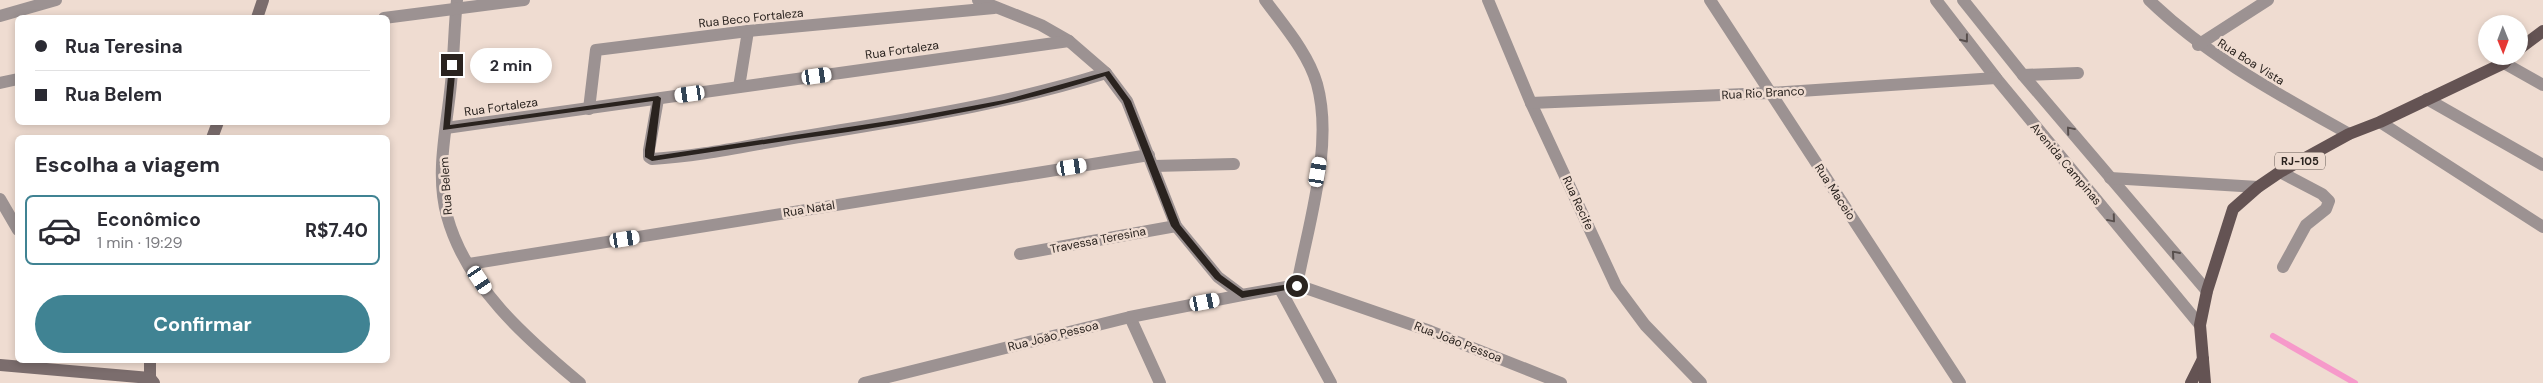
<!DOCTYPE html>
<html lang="pt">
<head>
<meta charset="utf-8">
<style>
  :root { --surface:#fff; --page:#f7f7f7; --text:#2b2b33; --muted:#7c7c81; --line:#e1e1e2; --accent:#408393 }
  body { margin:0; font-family:"DM Sans",sans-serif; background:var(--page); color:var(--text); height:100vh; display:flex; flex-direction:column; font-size:19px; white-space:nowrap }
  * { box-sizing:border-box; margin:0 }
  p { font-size:16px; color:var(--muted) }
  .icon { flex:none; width:28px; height:28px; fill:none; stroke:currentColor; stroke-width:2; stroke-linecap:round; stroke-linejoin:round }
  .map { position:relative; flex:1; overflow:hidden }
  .side { position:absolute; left:15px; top:135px; width:375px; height:228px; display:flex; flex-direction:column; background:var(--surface); border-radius:8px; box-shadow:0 2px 8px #0003 }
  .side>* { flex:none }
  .top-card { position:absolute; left:15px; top:15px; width:375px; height:110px; border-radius:8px; box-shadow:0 2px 8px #0003; display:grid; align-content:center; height:110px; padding:0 20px; background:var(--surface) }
  .needle { width:32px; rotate:179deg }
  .fabs { position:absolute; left:2478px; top:15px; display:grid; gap:10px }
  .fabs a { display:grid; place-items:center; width:50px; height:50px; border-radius:50%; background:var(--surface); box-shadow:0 2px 8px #0003; font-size:25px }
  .end { position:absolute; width:22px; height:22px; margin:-11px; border:6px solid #2a231f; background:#fff; box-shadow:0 0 0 2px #fff }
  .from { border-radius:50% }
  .bubble { position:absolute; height:35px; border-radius:18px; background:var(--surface); box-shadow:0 2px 8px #0003; font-size:16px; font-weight:700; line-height:35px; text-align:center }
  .car { position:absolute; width:15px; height:30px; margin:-15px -8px; border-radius:6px; box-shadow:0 0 4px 1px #0007; background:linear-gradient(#fff 24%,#345 0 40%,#fff 0 76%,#345 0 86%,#fff 0) }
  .top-card b { display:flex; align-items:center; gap:18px; height:48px; font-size:19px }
  .top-card b+b { border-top:1px solid var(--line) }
  .top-card i { width:12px; height:12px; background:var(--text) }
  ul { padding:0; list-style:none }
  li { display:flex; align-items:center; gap:15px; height:70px; margin:0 10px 8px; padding:0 10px; border:2px solid var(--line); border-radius:8px }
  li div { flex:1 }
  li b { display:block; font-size:19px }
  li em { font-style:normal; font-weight:700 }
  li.current { border-color:var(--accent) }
  li>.icon { width:45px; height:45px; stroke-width:1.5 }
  h2 { padding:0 20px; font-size:22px; line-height:60px }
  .primary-button { display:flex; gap:10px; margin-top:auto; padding:10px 20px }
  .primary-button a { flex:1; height:58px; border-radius:30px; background:var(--accent); color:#fff; font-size:20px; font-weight:700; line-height:58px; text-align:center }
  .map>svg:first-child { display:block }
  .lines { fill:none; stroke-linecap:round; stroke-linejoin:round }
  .stream { stroke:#f699ca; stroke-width:6 }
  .street { stroke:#9c9292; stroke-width:12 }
  .secondary { stroke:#7b6d6d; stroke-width:12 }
  .primary { stroke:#645353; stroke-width:12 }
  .oneway { stroke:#584f4d }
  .route { fill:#2a231f }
  .labels { text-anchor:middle; stroke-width:5; stroke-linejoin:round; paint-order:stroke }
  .shield { fill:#efdcd1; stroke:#655a54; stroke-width:1 }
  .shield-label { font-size:11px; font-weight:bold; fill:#2a231f }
  .street-label { font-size:12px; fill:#2a231f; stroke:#efdcd1 }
</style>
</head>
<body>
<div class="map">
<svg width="2543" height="383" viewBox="0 0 2543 383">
  <rect width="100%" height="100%" fill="#efdcd1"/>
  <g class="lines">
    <path class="stream" d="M2273,336L2355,383"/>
    <g class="street">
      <path d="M457,0C454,28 454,56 451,83C447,127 435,173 447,216C466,286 526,338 580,383"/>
      <path d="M978,0L1041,25L1069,41L1106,73L1127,101L1176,226L1218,277L1242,295L1297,285C1308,225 1334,145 1317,84C1308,53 1284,26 1265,0"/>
      <path d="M1488,0L1531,103L1616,286L1645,325L1701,383"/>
      <path d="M1710,0L1960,383"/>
      <path d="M1936,0L1996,78L2200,325"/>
      <path d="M1963,0L2023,75L2207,291"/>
      <path d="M2149,0C2208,57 2278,94 2349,134"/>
      <path d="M0,16L56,0"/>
      <path d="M384,18L524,0"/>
      <path d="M2198,45L2268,0"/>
      <path d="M2504,63L2543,85"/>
      <path d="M2023,75L2078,73"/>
      <path d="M0,83L18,79"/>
      <path d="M739,87L748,31"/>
      <path d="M658,99L649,150V157L652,159C704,156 754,144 806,136C907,119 1008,104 1106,73"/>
      <path d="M2427,99L2543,165"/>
      <path d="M1531,103L1769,93L1996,78"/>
      <path d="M589,109L596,50L748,31L994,8"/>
      <path d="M2380,122L2543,227"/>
      <path d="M446,128L1069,41"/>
      <path d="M1154,166L1234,164"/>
      <path d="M2280,172L2322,194L2329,201L2326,209L2306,225L2283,267"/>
      <path d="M2110,178L2258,187"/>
      <path d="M0,199L18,230"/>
      <path d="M1020,254L1176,226"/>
      <path d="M469,264L1149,155"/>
      <path d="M1297,285L1430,331L1561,383"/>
      <path d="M1280,289L1331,383"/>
      <path d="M1130,317L1160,383"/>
      <path d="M864,383L1130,317L1242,295"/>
    </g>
    <g class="secondary">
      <path d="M257,18L263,0"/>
      <path d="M212,138L218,122"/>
      <path d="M150,360V378"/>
      <path d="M0,365L150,378L154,383"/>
    </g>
    <g class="primary">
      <path d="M2519,49L2543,31"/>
      <path d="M2191,383L2203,359"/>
      <path d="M2205,383L2200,325L2207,291L2233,209L2258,187L2280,172L2349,134L2380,122L2504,63L2511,56"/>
    </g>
  </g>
  <defs><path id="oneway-chevron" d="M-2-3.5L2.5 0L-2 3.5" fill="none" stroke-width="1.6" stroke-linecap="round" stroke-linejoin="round" transform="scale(1.25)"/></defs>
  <g class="oneway">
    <use href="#oneway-chevron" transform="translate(1965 39) rotate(52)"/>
    <use href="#oneway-chevron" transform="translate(2070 130) rotate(-130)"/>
    <use href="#oneway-chevron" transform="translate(2112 219) rotate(50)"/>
    <use href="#oneway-chevron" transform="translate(2175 254) rotate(-131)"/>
  </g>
  <path class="route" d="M452,63L456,65L450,125L658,96L661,98L654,156L902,119L1004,100L1109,71L1131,101L1180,225L1221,275L1243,291L1297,283L1301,286L1297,288L1242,298L1215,279L1171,226L1123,101L1105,76C1022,104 935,118 848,132C783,141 718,151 652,161L645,157V150L653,101L443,130L449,65Z"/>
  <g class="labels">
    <rect class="shield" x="2275" y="152.5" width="50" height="17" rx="4"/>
    <g class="shield-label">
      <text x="2300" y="165">RJ-105</text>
    </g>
    <g class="street-label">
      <text transform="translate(751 18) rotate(-6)" y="4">Rua Beco Fortaleza</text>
      <text transform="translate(902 50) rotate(-8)" y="4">Rua Fortaleza</text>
      <text transform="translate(2251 62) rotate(32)" y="4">Rua Boa Vista</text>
      <text transform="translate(1763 93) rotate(-3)" y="4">Rua Rio Branco</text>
      <text transform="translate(501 107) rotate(-8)" y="4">Rua Fortaleza</text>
      <text transform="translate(2066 164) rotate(50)" y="4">Avenida Campinas</text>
      <text transform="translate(446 186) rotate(-94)" y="4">Rua Belem</text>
      <text transform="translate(1835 192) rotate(57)" y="4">Rua Maceio</text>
      <text transform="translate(1578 203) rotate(65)" y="4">Rua Recife</text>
      <text transform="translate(809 209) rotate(-9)" y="4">Rua Natal</text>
      <text transform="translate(1098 240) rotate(-11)" y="4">Travessa Teresina</text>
      <text transform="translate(1053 336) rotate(-14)" y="4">Rua João Pessoa</text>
      <text transform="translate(1458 342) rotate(21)" y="4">Rua João Pessoa</text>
    </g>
  </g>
</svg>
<div class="fabs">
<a><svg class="needle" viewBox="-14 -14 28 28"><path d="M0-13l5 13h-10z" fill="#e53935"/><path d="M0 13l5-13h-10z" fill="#7c7c81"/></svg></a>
</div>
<i class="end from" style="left:1297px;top:286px"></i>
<i class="end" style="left:452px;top:65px"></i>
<div class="bubble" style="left:470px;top:48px;width:82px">2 min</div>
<i class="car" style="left:817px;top:76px;rotate:82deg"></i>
<i class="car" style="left:690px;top:94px;rotate:262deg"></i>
<i class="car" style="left:1072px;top:167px;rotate:81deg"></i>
<i class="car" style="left:1318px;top:172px;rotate:10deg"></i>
<i class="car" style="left:625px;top:239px;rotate:81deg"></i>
<i class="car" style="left:480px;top:280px;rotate:146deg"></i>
<i class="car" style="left:1205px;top:302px;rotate:79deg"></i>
<div class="top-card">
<b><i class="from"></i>Rua Teresina</b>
<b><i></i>Rua Belem</b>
</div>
<section class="side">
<h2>Escolha a viagem</h2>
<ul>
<li class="current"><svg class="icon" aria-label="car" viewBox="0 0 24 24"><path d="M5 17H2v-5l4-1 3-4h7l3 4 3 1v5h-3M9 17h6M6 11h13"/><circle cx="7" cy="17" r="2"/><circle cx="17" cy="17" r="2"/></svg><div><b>Econômico</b><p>1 min · 19:29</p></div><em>R$7.40</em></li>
</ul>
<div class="primary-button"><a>Confirmar</a></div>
</section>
</div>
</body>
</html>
